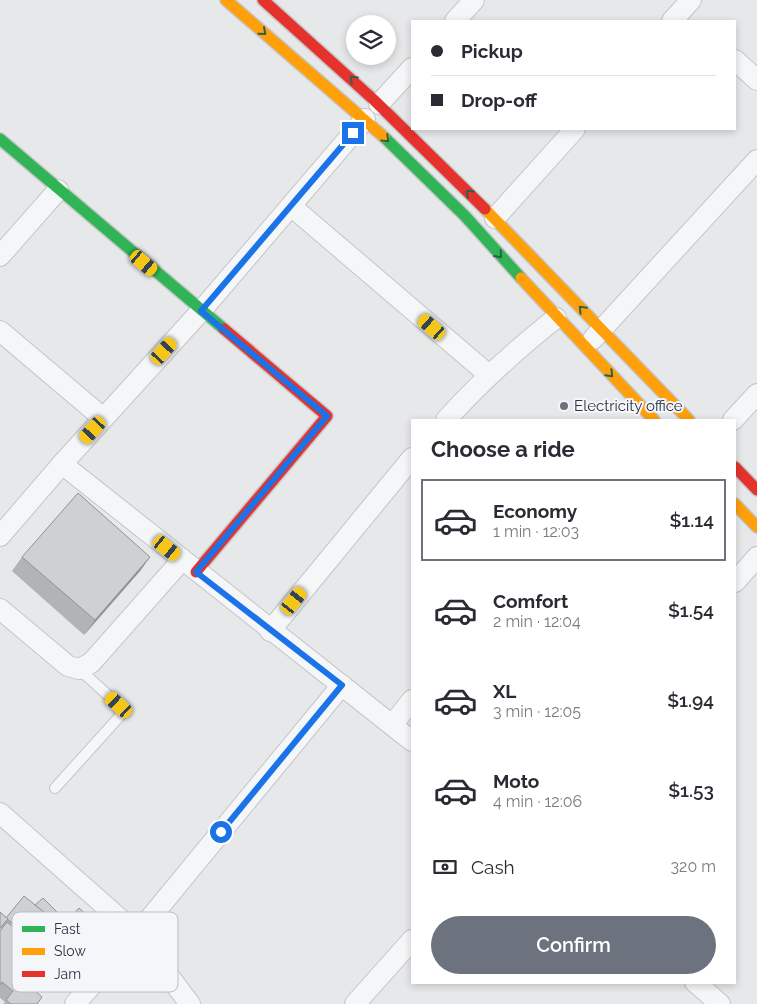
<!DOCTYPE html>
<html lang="en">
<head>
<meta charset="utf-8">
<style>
  :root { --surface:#fff; --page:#f2f2f3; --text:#2b2b33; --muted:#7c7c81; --line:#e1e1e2; --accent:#6c737f }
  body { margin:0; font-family:Raleway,sans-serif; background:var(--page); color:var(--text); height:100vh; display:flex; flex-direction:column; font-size:19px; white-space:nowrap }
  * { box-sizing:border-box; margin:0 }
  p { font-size:16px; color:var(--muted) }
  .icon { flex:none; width:28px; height:28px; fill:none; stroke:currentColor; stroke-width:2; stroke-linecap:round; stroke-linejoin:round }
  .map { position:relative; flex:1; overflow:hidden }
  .panel { position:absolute; left:411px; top:419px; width:325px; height:565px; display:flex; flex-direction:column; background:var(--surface); border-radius:0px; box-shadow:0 2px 8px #0003 }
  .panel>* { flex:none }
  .banner { position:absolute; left:411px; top:20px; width:325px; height:110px; border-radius:0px; box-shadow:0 2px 8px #0003; display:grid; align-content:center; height:110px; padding:0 20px; background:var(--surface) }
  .controls { position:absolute; left:346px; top:15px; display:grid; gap:10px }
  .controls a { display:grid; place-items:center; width:50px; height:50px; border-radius:50%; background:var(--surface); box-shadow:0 2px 8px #0003; font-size:25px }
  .end { position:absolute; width:22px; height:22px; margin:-11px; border:6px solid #1a73e8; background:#fff; box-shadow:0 0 0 2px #fff }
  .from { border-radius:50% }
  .car { position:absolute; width:15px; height:30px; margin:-15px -8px; border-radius:6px; box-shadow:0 0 4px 1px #0007; background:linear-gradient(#f5c518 24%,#345 0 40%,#f5c518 0 76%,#345 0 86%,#f5c518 0) }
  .banner b { display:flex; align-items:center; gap:18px; height:48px; font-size:19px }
  .banner b+b { border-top:1px solid var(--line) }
  .banner i { width:12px; height:12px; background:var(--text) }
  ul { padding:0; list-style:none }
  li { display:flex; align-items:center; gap:15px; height:82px; margin:0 10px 8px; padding:0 10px; border:2px solid transparent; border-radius:0px }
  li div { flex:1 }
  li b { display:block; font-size:19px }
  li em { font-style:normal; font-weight:600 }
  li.selected { border-color:var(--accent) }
  li>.icon { width:45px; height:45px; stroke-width:1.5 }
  h2 { padding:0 20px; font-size:22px; line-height:60px }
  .pay { display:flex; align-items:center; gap:12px; height:55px; padding:0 20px; font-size:19px }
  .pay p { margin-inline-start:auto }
  .cta { display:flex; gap:10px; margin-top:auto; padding:10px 20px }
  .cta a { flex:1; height:58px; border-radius:30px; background:var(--accent); color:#fff; font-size:20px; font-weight:600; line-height:58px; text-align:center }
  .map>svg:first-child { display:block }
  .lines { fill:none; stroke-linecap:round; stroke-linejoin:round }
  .lane-casing { stroke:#c4c6c8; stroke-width:12 }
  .street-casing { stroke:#c4c6c8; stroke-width:22 }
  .fast-casing { stroke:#c4c6c8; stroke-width:14 }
  .slow-casing { stroke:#c4c6c8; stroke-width:14 }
  .jam-casing { stroke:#c4c6c8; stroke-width:14 }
  .lane { stroke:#f5f6f7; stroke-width:10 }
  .street { stroke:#f5f6f7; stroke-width:20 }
  .fast { stroke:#30b455; stroke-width:11 }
  .slow { stroke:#ff9f0a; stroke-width:11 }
  .jam { stroke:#e5322d; stroke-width:11 }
  .wall { fill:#b1b3b5 }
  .shaded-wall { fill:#909294 }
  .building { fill:#ced0d3; stroke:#909294 }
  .oneway { stroke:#2d614b }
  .route { stroke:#1a73e8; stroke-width:6 }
  .poi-dot { fill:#6c737f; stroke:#f4f6f9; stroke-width:2 }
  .labels { text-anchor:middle; stroke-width:4; stroke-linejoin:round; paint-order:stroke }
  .poi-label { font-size:15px; fill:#2b3445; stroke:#f4f6f9; text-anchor:start }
  .key { fill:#f4f6f9; stroke:#b8bcc3; stroke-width:1 }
  .key-label { font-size:14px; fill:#2b3445 }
</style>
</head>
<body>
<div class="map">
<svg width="757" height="1004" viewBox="0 0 757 1004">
  <rect width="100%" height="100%" fill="#e6e8ea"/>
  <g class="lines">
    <defs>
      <path id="lane" d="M55,788L120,716L119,705L79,669"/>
      <g id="street">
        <path d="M455,21L474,0"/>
        <path d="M672,21L691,0"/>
        <path d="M735,60L757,80"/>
        <path d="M379,104L412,68"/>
        <path d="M291,206L489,375"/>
        <path d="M495,218L575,129"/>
        <path d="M0,256L58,190"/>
        <path d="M0,331L103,418"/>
        <path d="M593,339L757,160"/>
        <path d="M446,420C480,382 517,349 556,318"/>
        <path d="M733,420L757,394"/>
        <path d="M62,464L412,741"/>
        <path d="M0,536L62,464L201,311L365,119"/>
        <path d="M735,582L757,557"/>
        <path d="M0,609L68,666L79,669L91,663L182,560"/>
        <path d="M270,631L412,458"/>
        <path d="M393,724L412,700"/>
        <path d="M0,813L137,934L190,1004"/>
        <path d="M695,982L720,1004"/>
        <path d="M75,1004L137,934L342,685"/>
        <path d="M355,1004L412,940"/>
      </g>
      <g id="fast">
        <path d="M384,137L465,216L521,278"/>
        <path d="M0,139L224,329"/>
      </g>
      <g id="slow">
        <path d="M226,0L384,137"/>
        <path d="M485,209L689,420"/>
        <path d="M521,278L654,420"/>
        <path d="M735,504L757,527"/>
      </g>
      <g id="jam">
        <path d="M263,0L374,100L485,209"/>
        <path d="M735,467L757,490"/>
        <path d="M196,572L327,416L224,329"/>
      </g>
    </defs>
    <use href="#lane" class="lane-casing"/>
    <use href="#street" class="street-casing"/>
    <use href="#fast" class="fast-casing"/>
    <use href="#slow" class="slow-casing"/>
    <use href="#jam" class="jam-casing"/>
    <use href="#lane" class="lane"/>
    <use href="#street" class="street"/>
    <use href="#fast" class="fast"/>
    <use href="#slow" class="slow"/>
    <use href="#jam" class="jam"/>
  </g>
  <g class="wall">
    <path d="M22,557H150L140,571L84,635L12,571Z"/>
    <path d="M35,905L62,923L52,932L49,929L36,945L45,952L37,964L23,981L38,1004H3L5,1002L0,998V931L3,927H2L0,930V912L6,918Z"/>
    <path d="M69,920L87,921L76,933L66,924Z"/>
  </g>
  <g class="shaded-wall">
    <path d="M150,557L140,571L84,635L95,620Z"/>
    <path d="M45,952L37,964L14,992L22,980Z"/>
  </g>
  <g class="building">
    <path d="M78,493L150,557L95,620L22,557Z"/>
    <path d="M24,896L55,921L37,943L6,918Z"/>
    <path d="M43,898L64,919L55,928L52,925L55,921L35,905Z"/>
    <path d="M79,908L89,917L79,929L69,920Z"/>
    <path d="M0,912L8,919L0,928Z"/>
    <path d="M7,922L45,952L22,980L42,997L37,1004H11L6,1000L13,991L2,982L0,985V931Z"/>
  </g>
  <defs><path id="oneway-chevron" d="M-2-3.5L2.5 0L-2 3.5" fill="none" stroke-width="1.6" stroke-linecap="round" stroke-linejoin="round" transform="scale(1.25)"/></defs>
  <g class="oneway">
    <use href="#oneway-chevron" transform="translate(263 32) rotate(41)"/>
    <use href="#oneway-chevron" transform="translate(353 79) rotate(-137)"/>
    <use href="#oneway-chevron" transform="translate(386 139) rotate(44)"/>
    <use href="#oneway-chevron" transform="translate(469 193) rotate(-136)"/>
    <use href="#oneway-chevron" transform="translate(499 255) rotate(48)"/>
    <use href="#oneway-chevron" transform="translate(582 309) rotate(-134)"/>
    <use href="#oneway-chevron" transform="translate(610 374) rotate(46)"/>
  </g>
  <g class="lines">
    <path class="route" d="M221,832L342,685L196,572L327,416L201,311L353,133"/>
  </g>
  <circle class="poi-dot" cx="564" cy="406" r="5"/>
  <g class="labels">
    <g class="poi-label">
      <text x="574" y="411">Electricity office</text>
    </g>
  </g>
  <rect x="12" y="912" width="166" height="80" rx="8" class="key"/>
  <rect x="22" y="926" width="23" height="6" fill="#30b455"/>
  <rect x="22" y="948" width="23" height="7" fill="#ff9f0a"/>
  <rect x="22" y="971" width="23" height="6" fill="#e5322d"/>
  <g class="key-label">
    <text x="54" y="934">Fast</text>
    <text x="54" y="956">Slow</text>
    <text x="54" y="979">Jam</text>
  </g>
</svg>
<div class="controls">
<a><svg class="icon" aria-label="layers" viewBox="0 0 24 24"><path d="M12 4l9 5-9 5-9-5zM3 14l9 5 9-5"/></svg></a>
</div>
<i class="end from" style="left:221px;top:832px"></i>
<i class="end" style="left:353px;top:133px"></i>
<i class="car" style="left:144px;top:263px;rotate:130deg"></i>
<i class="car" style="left:432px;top:327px;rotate:311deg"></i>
<i class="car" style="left:164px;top:351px;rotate:42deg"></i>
<i class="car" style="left:93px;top:430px;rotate:222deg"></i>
<i class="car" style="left:167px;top:548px;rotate:129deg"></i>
<i class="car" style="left:294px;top:601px;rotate:39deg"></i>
<i class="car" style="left:119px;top:705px;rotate:312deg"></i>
<div class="banner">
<b><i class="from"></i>Pickup</b>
<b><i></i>Drop-off</b>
</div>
<section class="panel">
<h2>Choose a ride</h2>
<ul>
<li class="selected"><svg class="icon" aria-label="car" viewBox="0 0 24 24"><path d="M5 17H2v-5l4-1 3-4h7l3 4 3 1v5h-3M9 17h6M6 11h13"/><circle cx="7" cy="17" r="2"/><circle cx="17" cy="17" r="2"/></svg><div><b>Economy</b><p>1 min · 12:03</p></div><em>$1.14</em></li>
<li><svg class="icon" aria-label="car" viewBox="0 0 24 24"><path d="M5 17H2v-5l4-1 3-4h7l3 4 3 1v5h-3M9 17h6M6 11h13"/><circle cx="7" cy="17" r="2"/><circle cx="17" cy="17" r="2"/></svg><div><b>Comfort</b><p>2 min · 12:04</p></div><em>$1.54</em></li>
<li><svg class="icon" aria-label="car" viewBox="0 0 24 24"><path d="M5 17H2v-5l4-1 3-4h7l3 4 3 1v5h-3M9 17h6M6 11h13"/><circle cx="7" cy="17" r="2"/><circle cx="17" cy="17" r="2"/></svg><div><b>XL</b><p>3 min · 12:05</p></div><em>$1.94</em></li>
<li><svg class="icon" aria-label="car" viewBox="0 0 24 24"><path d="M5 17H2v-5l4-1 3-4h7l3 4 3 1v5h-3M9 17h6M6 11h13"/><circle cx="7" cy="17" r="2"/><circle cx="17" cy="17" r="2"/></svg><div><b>Moto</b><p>4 min · 12:06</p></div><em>$1.53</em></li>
</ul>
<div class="pay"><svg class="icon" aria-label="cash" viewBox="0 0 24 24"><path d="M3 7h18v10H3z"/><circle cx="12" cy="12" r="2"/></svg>Cash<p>320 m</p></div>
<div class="cta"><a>Confirm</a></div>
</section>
</div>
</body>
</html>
